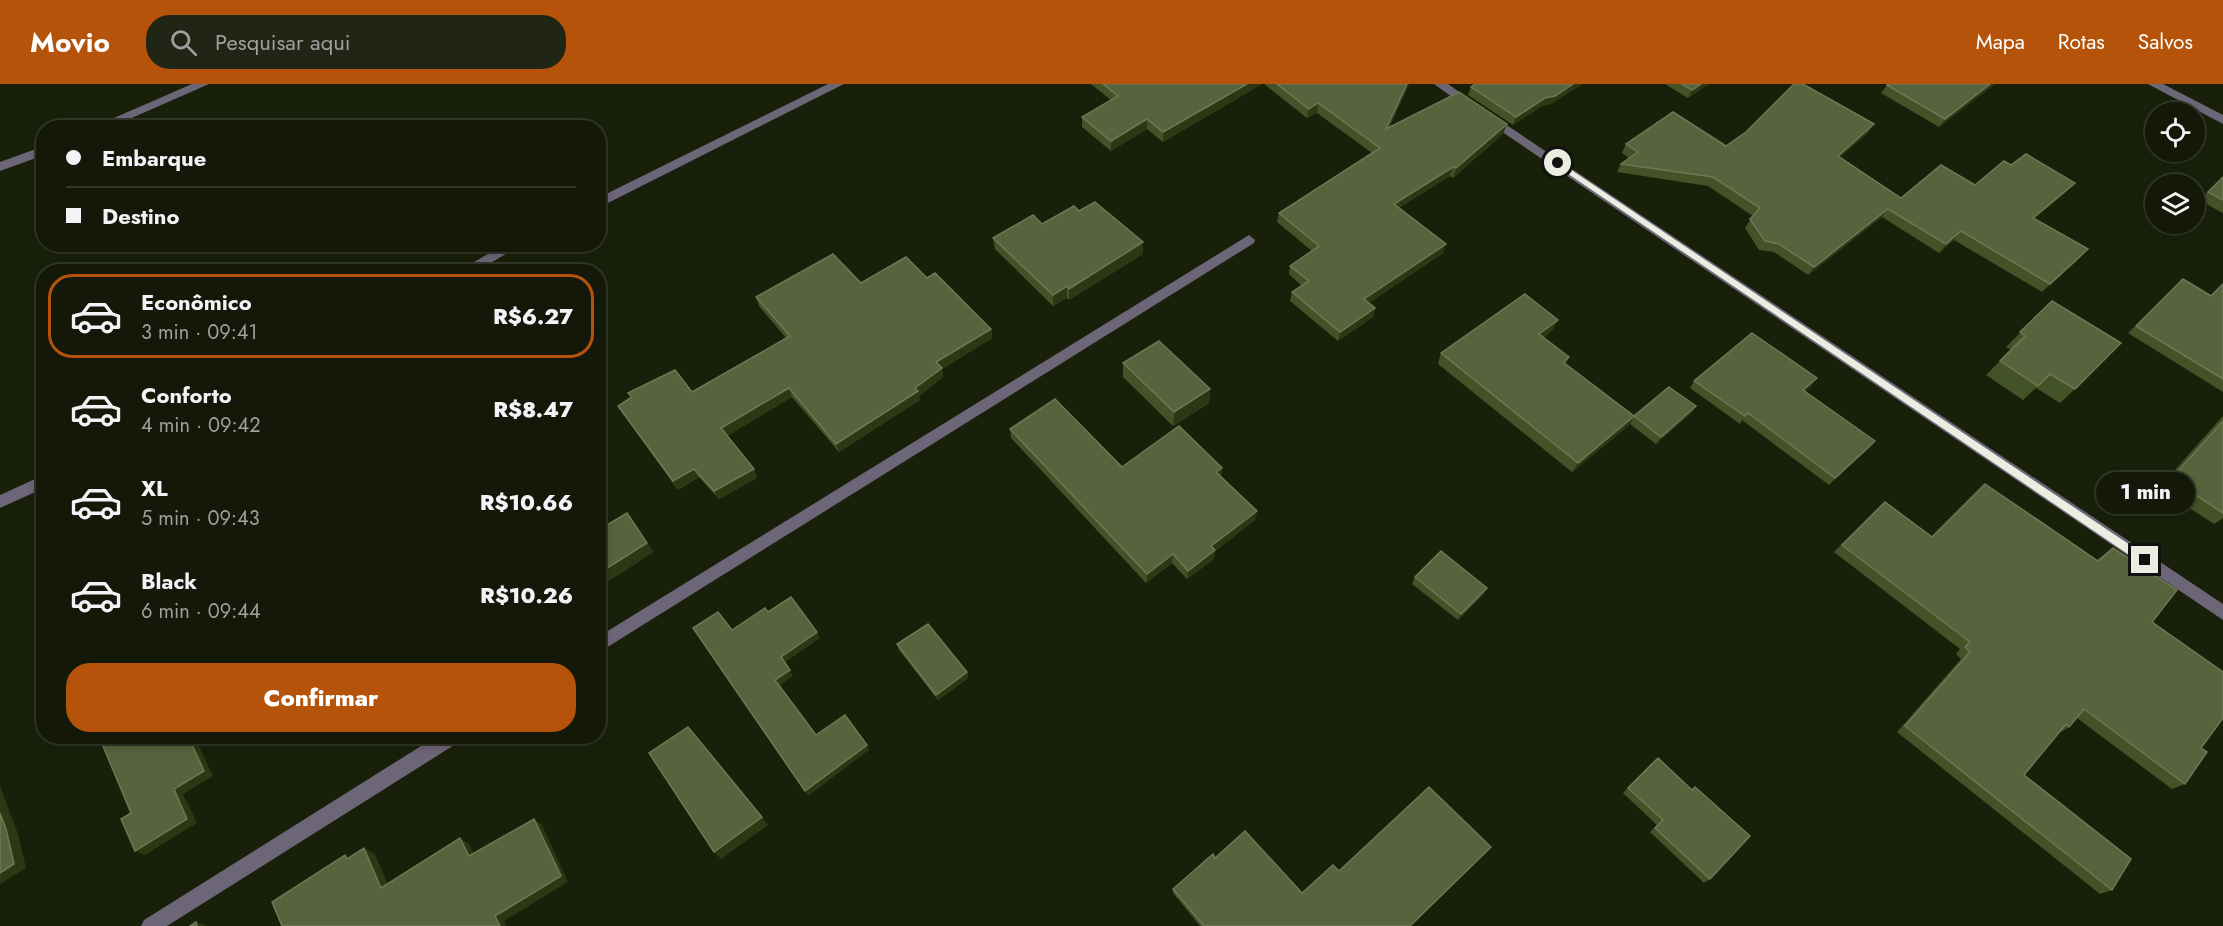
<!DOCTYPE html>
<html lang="pt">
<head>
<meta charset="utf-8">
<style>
  :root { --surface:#131808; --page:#202516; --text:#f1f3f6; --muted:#9da09c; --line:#323729; --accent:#b45309 }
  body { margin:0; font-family:Jost,sans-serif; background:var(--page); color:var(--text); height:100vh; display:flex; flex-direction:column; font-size:22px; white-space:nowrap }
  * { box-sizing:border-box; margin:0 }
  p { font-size:20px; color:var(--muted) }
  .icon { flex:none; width:33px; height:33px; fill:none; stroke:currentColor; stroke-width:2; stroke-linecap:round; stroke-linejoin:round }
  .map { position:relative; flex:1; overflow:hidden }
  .details { position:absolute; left:36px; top:180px; width:570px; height:480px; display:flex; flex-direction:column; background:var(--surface); border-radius:24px; box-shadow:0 3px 9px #0003,0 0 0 2px var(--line) }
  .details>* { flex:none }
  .banner { position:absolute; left:36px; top:36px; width:570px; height:132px; border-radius:24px; box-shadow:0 3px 9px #0003,0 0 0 2px var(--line); display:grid; align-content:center; height:132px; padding:0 30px; background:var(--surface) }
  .fabs { position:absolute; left:2145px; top:18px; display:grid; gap:12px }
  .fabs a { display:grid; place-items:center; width:60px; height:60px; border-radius:50%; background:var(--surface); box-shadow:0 3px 9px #0003,0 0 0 2px var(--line); font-size:30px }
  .end { position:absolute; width:27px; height:27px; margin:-14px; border:8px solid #e9eee0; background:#111; box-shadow:0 0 0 3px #111 }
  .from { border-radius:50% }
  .bubble { position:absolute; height:42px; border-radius:21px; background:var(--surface); box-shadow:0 3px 9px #0003,0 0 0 2px var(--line); font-size:20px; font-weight:800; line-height:42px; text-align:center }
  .banner b { display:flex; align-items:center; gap:21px; height:57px; font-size:22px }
  .banner b+b { border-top:2px solid var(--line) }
  .banner i { width:15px; height:15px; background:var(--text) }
  ul { padding:10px 0 0; list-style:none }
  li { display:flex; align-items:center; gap:18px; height:84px; margin:0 12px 9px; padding:0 18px; border:3px solid transparent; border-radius:24px }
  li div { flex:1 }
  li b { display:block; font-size:22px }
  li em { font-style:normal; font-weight:800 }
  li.current { border-color:var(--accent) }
  li>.icon { width:54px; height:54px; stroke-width:1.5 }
  .cta { display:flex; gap:12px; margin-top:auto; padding:12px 30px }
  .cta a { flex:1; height:69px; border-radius:24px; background:var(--accent); color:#fff; font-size:24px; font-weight:800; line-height:69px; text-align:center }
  header { display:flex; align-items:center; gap:36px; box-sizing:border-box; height:84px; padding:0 30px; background:var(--accent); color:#fff }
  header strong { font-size:28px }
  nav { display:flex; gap:33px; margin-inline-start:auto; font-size:21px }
  .search { width:420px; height:54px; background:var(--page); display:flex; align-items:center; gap:15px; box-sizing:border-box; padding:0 21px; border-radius:24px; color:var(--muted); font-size:22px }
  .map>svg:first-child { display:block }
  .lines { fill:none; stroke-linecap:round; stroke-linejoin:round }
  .minor { fill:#6d6578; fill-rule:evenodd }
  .wall { fill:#445228 }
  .shaded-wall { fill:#2c3714 }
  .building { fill:#56633c; stroke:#6d7855; stroke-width:1.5 }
  .route { fill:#e9eee0 }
</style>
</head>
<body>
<header>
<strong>Movio</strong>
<div class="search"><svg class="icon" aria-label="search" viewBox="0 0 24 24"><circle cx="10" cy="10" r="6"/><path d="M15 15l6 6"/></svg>Pesquisar aqui</div>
<nav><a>Mapa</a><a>Rotas</a><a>Salvos</a></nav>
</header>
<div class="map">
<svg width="2223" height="842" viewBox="0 0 2223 842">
  <rect width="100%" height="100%" fill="#19200a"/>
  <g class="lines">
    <g class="minor">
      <path d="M192,0H209L109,44H91Z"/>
      <path d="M828,0H844L598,124V114Z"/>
      <path d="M1434,0H1448L1476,20L1474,23H1466Z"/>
      <path d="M2148,0H2163L2223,31V40Z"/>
      <path d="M1490,30L2223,520V536L1486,37L1484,34Z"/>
      <path d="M44,62V71L0,87V78Z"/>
      <path d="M1249,151L1255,156L1254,159L598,569V553Z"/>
      <path d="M505,160H523L475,188H457Z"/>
      <path d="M44,391V404L0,424V411Z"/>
      <path d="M437,652H461L459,658L167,842H141L144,836Z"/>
    </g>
  </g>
  <g class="wall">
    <path d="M1091,0H1262L1163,58L1147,45L1111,67L1082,43V33L1111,16Z"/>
    <path d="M1264,0H1409L1389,44L1503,50L1453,94L1450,92L1399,124L1446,160L1443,169L1369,219L1375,224L1373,233L1338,257L1290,217L1292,208L1302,202L1289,190L1290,182L1312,167L1277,138L1279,129L1372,69L1317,29L1307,34Z"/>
    <path d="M1475,0H1582L1551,20L1542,22L1513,41L1468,11L1471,3Z"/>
    <path d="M1665,0H1709L1688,14Z"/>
    <path d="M1888,0H1995L1939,43L1881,9Z"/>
    <path d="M1868,49L1840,73L1901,114L1975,101L2011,81L2067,107L2034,135L2080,174L2042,208L1954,156L1939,169L1882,133L1808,191L1774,168L1759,166L1745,144L1753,132L1708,102L1617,88L1621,80L1629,74L1622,69L1626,60L1726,62Z"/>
    <path d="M2223,93V129L2199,116Z"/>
    <path d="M1079,127L1143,170L1069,216L1067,214L1053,222L995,165L993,154L1042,140Z"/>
    <path d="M927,194L991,245L992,254L942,285L943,293L919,312L920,316L839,368L792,313L727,352L754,385L757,394L719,415L699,393L678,406L624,331L618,322L631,314L628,309L692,308L786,254L759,222L756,213L861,199Z"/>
    <path d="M2183,195L2211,211L2223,199V308L2128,249Z"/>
    <path d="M2052,217L2075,305L2060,319L2036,304L2023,316L1986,291L2011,266L2006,263Z"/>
    <path d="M1553,246L1543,254L1569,273L1566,280L1634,332L1628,342L1572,388L1438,280L1441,269Z"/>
    <path d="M1123,279L1210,305L1209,319L1173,342L1123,293Z"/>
    <path d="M1694,297L1811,302L1805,307L1869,364L1829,401L1742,336L1740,340L1690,304Z"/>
    <path d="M1696,322L1691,329L1656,360L1630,340L1634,332Z"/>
    <path d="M2223,332V434L2214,440L2159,404Z"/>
    <path d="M1010,345L1122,383L1222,384L1221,393L1255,436L1215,467L1214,475L1187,495L1172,479L1146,499L1011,354Z"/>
    <path d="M1985,400L2097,476L2113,464L2152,538L2201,664L2185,700L2172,705L2077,634L2069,643L2059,649L2024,691L2112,806L2100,810L1897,648L1961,575L1956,570L1960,565L1834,468L1885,418L1932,452Z"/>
    <path d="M1415,493L1487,504L1483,511L1458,536L1412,500Z"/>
    <path d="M897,560L967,588L968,594L938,616L899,566Z"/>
    <path d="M1652,679L1692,706L1695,703L1710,795L1704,799L1650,748L1657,741L1623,709Z"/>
    <path d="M1215,774L1302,809L1339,787L1411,842H1200L1173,809V805Z"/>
  </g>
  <g class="shaded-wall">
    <path d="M1247,0H1262L1163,58V48Z"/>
    <path d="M1407,0H1409L1383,55L1386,45Z"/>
    <path d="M1573,0H1582L1551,20L1542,22L1513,41L1516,33L1545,14Z"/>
    <path d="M1701,0H1709L1688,14L1692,6Z"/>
    <path d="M1990,0H1995L1939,43L1945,35Z"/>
    <path d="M1318,19L1317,29L1307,34L1309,25Z"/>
    <path d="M1147,35V45L1111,67V57Z"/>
    <path d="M1507,40L1503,50L1453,94L1456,84Z"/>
    <path d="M1874,40L1868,49L1832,80L1838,72Z"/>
    <path d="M1453,83L1450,92L1391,129L1394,120Z"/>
    <path d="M2075,99L2067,107L2025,143L2033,134Z"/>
    <path d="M1888,125L1882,133L1808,191L1814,183Z"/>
    <path d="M1961,147L1954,156L1939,169L1946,160Z"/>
    <path d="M1143,158V170L1069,216V205Z"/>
    <path d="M1446,160L1443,169L1362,224L1364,215Z"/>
    <path d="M2088,165L2080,174L2042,208L2050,200Z"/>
    <path d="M1067,202V214L1053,222V211Z"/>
    <path d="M1375,224L1373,233L1338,257L1340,248Z"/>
    <path d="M1558,236L1553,246L1534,261L1539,250Z"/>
    <path d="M991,245L992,254L942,285L943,293L919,312L920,316L839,368L836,360L915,304L936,278Z"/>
    <path d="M1817,294L1811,302L1797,313L1803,306Z"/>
    <path d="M789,304L792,313L725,353L721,344Z"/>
    <path d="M1210,305L1209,319L1173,342L1174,328Z"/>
    <path d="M1696,322L1691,329L1656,360L1661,353Z"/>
    <path d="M1634,332L1628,342L1572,388L1578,379Z"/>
    <path d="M1875,357L1869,364L1829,401L1835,394Z"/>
    <path d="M1222,384L1221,394L1216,388Z"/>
    <path d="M694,385L699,393L678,406L673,397Z"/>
    <path d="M754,385L757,394L719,415L714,407Z"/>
    <path d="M1257,427L1255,436L1215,467L1214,475L1187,495L1188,487L1211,462Z"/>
    <path d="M647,459L654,468L598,504V490Z"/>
    <path d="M1173,470L1172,479L1146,499L1147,490Z"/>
    <path d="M1487,504L1483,511L1458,536L1461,530Z"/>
    <path d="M817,548L820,554L784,579L781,573Z"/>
    <path d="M790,586L793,592L779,602L775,596Z"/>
    <path d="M967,588L968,594L938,616L936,611Z"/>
    <path d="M188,652H194L213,692L183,710L197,739L145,771L135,767L174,705Z"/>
    <path d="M867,661L869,666L808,712L805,707Z"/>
    <path d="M0,702L18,750L26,784L0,800Z"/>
    <path d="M762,733L768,741L721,775L714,768Z"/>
    <path d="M534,735L542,741L568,798L504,837L507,842H500L495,832Z"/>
    <path d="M460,754L469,760L478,778L469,772Z"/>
    <path d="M364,764L375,770L392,810L381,804Z"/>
    <path d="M196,838L206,842H197Z"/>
  </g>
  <g class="building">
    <path d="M1103,0H1247L1163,48L1147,35L1111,57L1082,33L1118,12Z"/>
    <path d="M1277,0H1407L1386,45L1459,8L1507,40L1456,84L1453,83L1394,120L1446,160L1364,215L1375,224L1340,248L1292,208L1309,197L1290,182L1319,162L1279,129L1380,64L1318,19L1309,25Z"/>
    <path d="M1475,0H1573L1555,12L1545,14L1516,33L1471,3Z"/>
    <path d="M1682,0H1701L1692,6Z"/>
    <path d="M1794,0H1803L1874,40L1838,72L1901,114L1941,81L1975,101L2004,77L2011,81L2026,70L2075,99L2033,134L2088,165L2050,200L1961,147L1946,160L1888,125L1814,183L1779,160L1765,157L1750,135L1760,124L1713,93L1621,80L1638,68L1626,60L1673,28L1726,62L1746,48Z"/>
    <path d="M1888,0H1990L1945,35L1887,1Z"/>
    <path d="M2223,93V116L2208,108Z"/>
    <path d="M1095,118L1143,158L1069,205L1067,202L1053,211L993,154L1033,131L1042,140L1074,122L1079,127Z"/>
    <path d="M833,170L861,199L906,173L927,194L935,189L991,245L936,278L942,284L915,304L918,307L836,360L789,304L721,344L754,385L714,407L694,385L673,397L618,322L632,313L628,309L675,286L692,308L790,252L756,213Z"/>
    <path d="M2183,195L2211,212L2223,200V295L2136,242Z"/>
    <path d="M1525,210L1558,236L1539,250L1569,273L1563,278L1634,332L1578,379L1441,269Z"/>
    <path d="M2052,217L2121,259L2075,305L2050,290L2038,302L2000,277L2025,252L2020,248Z"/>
    <path d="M1752,249L1817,294L1803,306L1875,357L1835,394L1748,329L1745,332L1694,297Z"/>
    <path d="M1159,257L1210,305L1174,328L1123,279Z"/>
    <path d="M1669,303L1696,322L1661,353L1634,332Z"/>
    <path d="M1055,315L1122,383L1179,342L1222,384L1216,388L1257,427L1211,462L1215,466L1188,487L1173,470L1147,490L1010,345Z"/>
    <path d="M2223,337V429L2171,395Z"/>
    <path d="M1985,400L2098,477L2113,464L2177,506L2152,538L2223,588V634L2201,664L2207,668L2185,700L2084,625L2069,643L2066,640L2024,691L2131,775L2112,806L1905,642L1970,568L1965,563L1970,558L1842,461L1885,418L1932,453Z"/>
    <path d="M627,429L647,459L598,490V439L602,444Z"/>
    <path d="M1441,467L1487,504L1461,530L1415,493Z"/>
    <path d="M791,513L817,548L781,573L790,586L775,596L816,651L845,631L867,661L805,707L693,544L718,528L732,546L765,524L768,528Z"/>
    <path d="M928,540L967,588L936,611L897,560Z"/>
    <path d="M688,643L762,733L714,768L649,669Z"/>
    <path d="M119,652H188L204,687L174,705L187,735L135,767L121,735L131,729L103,662Z"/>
    <path d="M1658,674L1692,706L1695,703L1750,752L1710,795L1655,744L1663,736L1628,704Z"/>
    <path d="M1429,703L1491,763L1410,842H1204L1173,805L1213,770L1215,774L1245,747L1302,809L1333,781L1339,787Z"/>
    <path d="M0,729L6,745L14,780L0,789Z"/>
    <path d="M534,735L561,792L495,832L500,842H282L272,818L345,771L347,775L364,764L381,804L460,754L469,772Z"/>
    <path d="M196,838L197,842H190Z"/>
  </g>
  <path class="route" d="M1558,77L2148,473V479H2141L1555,81Z"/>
</svg>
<div class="fabs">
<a><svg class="icon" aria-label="locate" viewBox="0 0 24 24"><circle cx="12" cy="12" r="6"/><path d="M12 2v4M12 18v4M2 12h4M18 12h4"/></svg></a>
<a><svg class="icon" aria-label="layers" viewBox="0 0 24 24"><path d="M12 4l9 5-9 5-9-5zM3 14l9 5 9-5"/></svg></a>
</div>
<i class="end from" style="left:1558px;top:79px"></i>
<i class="end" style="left:2145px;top:476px"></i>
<div class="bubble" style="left:2096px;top:388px;width:99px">1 min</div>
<div class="banner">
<b><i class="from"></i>Embarque</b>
<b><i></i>Destino</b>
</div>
<section class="details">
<ul>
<li class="current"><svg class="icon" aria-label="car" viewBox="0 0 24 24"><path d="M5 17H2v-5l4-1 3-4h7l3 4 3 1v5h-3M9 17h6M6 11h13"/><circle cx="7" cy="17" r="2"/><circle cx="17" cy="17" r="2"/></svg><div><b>Econômico</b><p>3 min · 09:41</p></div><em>R$6.27</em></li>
<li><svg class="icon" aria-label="car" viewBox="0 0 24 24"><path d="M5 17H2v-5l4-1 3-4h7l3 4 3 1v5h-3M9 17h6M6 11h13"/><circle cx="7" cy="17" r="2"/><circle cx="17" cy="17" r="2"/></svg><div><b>Conforto</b><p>4 min · 09:42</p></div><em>R$8.47</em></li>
<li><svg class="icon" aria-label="car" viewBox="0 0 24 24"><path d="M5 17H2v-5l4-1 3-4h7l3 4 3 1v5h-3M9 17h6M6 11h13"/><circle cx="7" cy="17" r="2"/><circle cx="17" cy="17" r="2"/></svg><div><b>XL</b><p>5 min · 09:43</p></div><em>R$10.66</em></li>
<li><svg class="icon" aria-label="car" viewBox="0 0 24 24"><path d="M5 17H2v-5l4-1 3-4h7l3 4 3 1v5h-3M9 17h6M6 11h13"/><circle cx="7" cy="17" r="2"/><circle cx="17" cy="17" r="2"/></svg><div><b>Black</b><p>6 min · 09:44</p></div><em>R$10.26</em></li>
</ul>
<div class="cta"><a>Confirmar</a></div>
</section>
</div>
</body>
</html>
